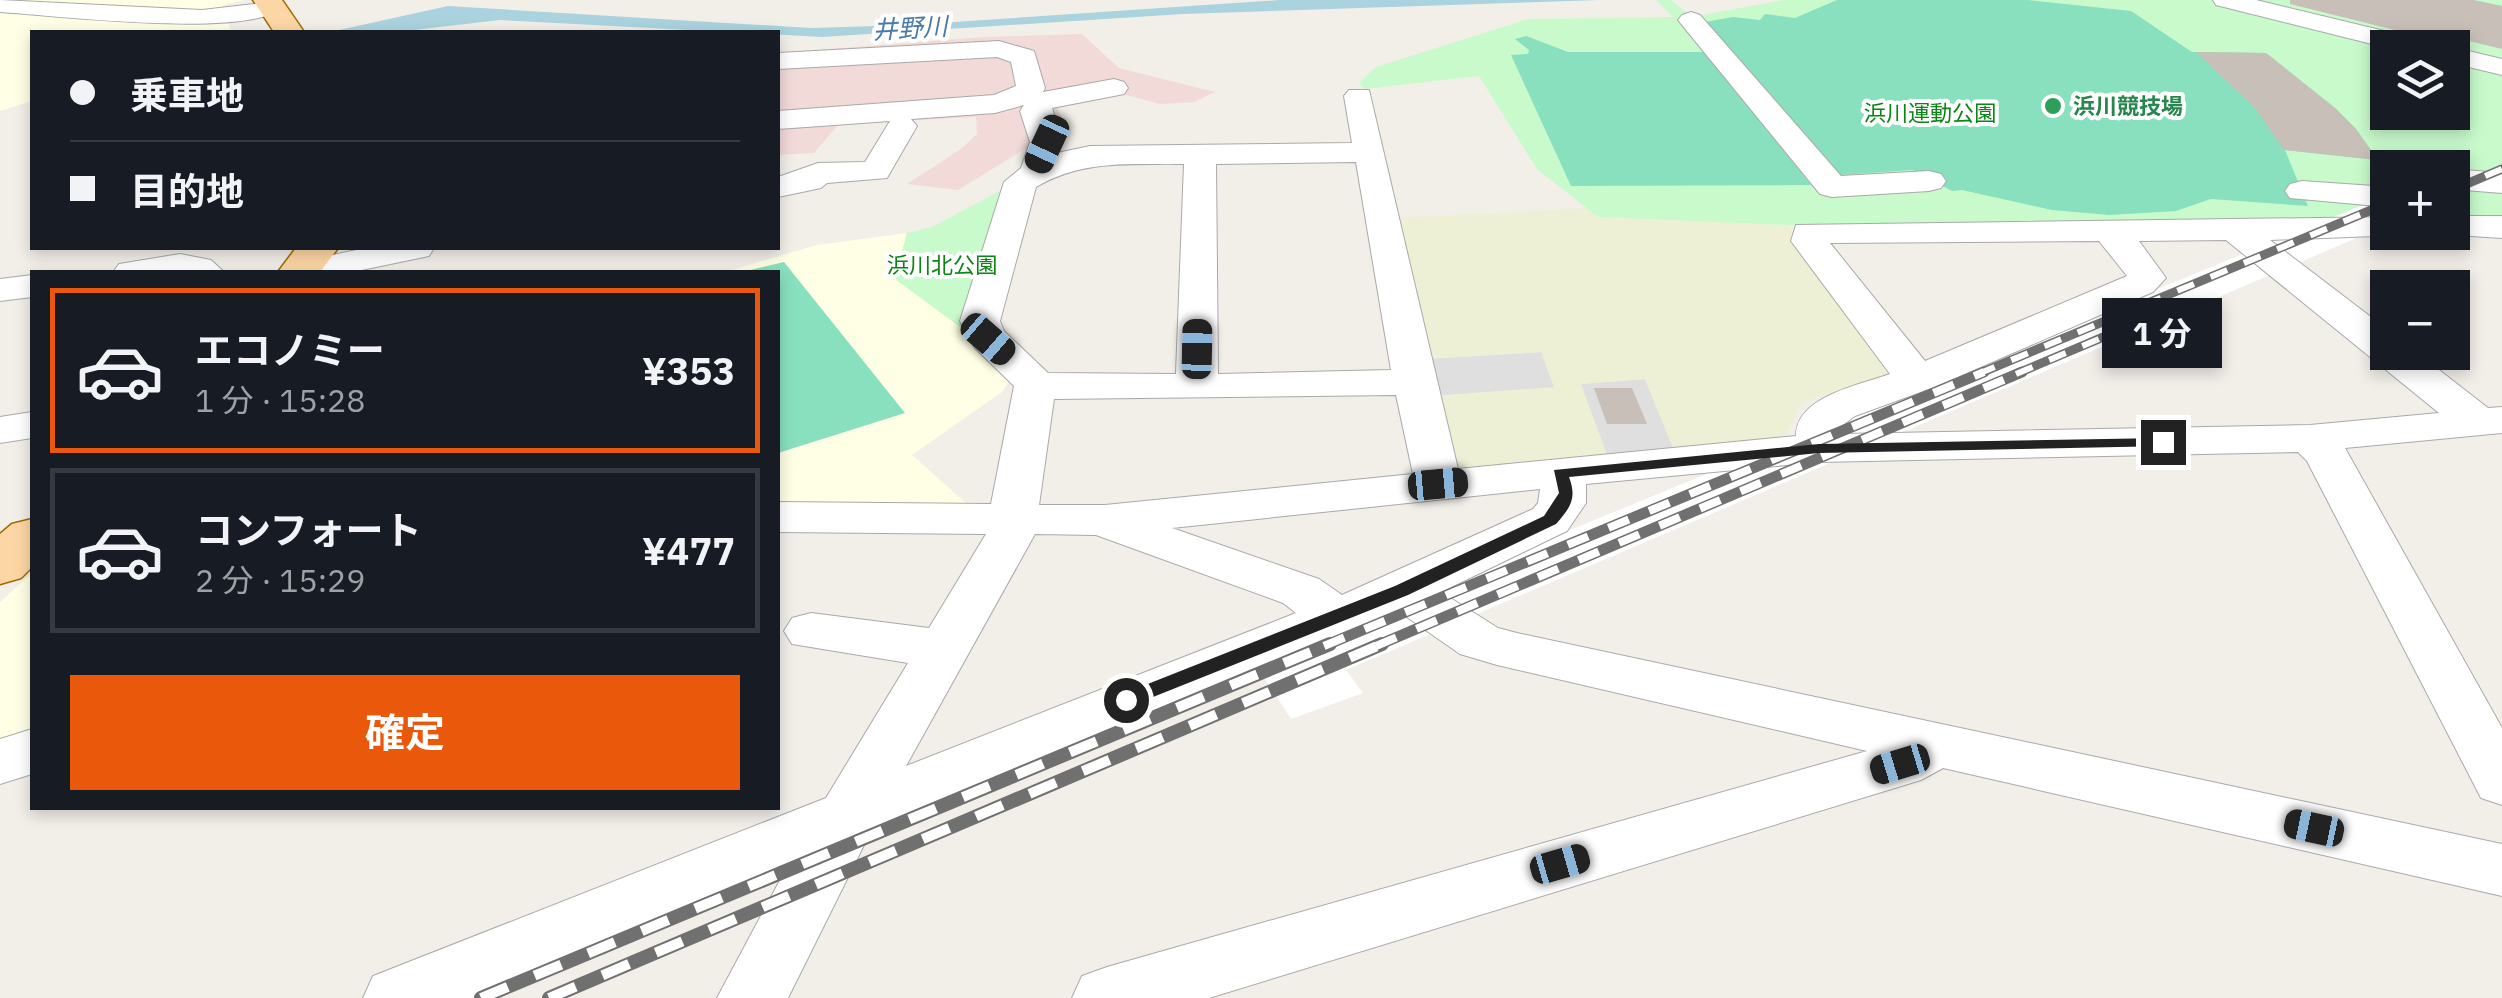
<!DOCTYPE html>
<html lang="ja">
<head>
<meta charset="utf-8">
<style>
  :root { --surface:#171b24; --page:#242831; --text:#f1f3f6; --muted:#9ea1a6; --line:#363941; --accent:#ea580c }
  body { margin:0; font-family:"IBM Plex Sans","Noto Sans JP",sans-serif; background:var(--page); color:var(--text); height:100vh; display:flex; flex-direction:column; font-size:38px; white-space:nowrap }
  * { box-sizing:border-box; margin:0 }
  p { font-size:32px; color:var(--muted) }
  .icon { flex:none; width:55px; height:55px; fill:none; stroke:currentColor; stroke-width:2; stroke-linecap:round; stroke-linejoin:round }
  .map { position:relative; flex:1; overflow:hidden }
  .side { position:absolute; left:30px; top:270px; width:750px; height:540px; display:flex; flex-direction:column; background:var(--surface); border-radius:0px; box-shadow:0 5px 15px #0003 }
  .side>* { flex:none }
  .banner { position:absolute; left:30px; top:30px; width:750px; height:220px; border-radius:0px; box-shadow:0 5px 15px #0003; display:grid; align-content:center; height:220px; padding:0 40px; background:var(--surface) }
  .buttons { position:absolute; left:2370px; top:30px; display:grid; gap:20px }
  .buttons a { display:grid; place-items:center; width:100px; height:100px; border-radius:0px; background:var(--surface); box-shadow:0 5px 15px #0003; font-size:50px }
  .end { position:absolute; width:45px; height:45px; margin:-22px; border:12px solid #222; background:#fff; box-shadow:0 0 0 5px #fff }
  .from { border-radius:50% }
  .bubble { position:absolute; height:70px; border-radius:0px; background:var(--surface); box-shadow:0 5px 15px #0003; font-size:32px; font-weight:700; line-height:70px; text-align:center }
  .car { position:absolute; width:30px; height:60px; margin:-30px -15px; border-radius:12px; box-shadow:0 0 8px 2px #0007; background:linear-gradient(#222 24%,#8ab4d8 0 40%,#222 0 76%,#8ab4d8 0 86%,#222 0) }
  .banner b { display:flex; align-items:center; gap:35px; height:95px; font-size:38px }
  .banner b+b { border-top:2px solid var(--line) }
  .banner i { width:25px; height:25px; background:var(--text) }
  ul { padding:18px 0 0; list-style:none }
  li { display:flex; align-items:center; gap:30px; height:165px; margin:0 20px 15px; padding:0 20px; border:5px solid var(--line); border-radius:0px }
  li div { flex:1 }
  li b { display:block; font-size:38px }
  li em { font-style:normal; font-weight:700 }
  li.on { border-color:var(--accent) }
  li>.icon { width:90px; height:90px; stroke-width:1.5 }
  .action { display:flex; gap:20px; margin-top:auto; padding:20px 40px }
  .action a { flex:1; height:115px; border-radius:0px; background:var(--accent); color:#fff; font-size:40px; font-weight:700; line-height:115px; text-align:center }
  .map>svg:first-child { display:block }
  .residential { fill:#e0dfdf }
  .commercial { fill:#f2dad9 }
  .education { fill:#ffffe5 }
  .farmland { fill:#eef0d5 }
  .park { fill:#c8facc; fill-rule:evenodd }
  .pitch { fill:#88e0be }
  .water { fill:#aad3df }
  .pier { fill:#fff }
  .building { fill:#c7bfb8 }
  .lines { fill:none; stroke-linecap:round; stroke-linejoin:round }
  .minor-casing { stroke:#a9a9a9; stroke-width:2 }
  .major-casing { stroke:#a06b00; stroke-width:3 }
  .minor { fill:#fff; fill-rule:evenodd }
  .major { fill:#fcd6a4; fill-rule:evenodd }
  .rail-far2-casing { stroke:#707070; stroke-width:9 }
  .rail-far1-casing { stroke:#707070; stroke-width:11 }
  .rail-casing { stroke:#707070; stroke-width:14 }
  .rail-far2 { stroke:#fff; stroke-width:6; stroke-dasharray:18; stroke-linecap:butt }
  .rail-far1 { stroke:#fff; stroke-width:8; stroke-dasharray:22; stroke-linecap:butt }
  .rail { stroke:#fff; stroke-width:10; stroke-dasharray:29; stroke-linecap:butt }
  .route { fill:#222 }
  .leisure-dot { fill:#2e9e5b; stroke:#fff; stroke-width:4 }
  .labels { text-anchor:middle; stroke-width:8; stroke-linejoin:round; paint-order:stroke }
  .far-leisure-label { font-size:22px; font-weight:bold; fill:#27864d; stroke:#fff; text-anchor:start }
  .far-park-label { font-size:22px; fill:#0c8416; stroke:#fff }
  .far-water-label { font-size:25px; font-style:italic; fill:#4a7aab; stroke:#fff }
</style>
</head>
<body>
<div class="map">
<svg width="2502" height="998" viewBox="0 0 2502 998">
  <rect width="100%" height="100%" fill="#f2efe9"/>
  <g class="residential">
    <path d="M1542,352L1555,388L1434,396L1423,359Z"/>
    <path d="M1645,379L1674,450L1607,455L1580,384Z"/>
  </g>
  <path class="commercial" d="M1082,34L1119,68L1215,92L1194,102L1160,104L1115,92L1056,106L1064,122L1055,152L1025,149L958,190L907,184L961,149L977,134L976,117L839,124L814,153L778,155V53L984,37Z"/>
  <g class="education">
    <path d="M0,0H245L223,5L231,32H32V101L0,111Z"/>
    <path d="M907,233L895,279L963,329L1011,378L1002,392L912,455L977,513L778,507V272H724L817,245Z"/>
    <path d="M32,573V738L0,748V602Z"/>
  </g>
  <path class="farmland" d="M1587,208L1598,217L1788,225L1891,375L1802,402L1784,440L1674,450L1645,379L1581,384L1607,455L1463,472L1448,464L1434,396L1554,387L1541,352L1423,359L1395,218Z"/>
  <g class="park">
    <path d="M1656,0H1671L1692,17L1783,0H2502V222H2453L2452,168H2388L2387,222L1788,225L1598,217L1537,169L1479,76L1365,89L1359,83L1376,67L1528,19L1673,17ZM2388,48H2452V112H2388Z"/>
    <path d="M1009,186L963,329L895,279L907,233L932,227Z"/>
  </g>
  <g class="pitch">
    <path d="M1837,0H2028L2131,11L2192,52L2266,53L2335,108L2356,129L2377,160L2285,150L2308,206L2211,199L2176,211L2109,215L2052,210L1962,190L1952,191L1913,170L1839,175L1705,22L1733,17L1760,20L1765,14L1795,18Z"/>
    <path d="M1526,36L1568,52H1705L1811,185L1571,186L1511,55L1528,54L1529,50L1515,39Z"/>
    <path d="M784,262L905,413L778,453V272H742Z"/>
  </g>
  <path class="water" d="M1280,0H1599L1183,14L822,37L500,20L396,32H330L448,6L811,28L910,25Z"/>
  <path class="pier" d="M2387,195V225L1346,670L1363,693L1291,719L1253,660Z"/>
  <g class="building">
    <path d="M2290,0H2474L2502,6V49L2440,34L2431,39L2290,4Z"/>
    <path d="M2196,52L2266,53L2335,108L2356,129L2378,160L2284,150L2255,108Z"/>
    <path d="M1594,388H1632L1647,424H1607Z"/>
  </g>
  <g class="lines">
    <defs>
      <g id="minor">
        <path d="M0,0L202,10L280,1L284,6C254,40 50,15 0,12Z"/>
        <path d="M2213,0H2256L2430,42L2433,48H2388L2216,5Z"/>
        <path d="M1691,12L1700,15L1841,176L1929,171L1941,174L1946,181L1941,188L1929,191L1832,197L1820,194L1682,25L1678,20L1682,15Z"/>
        <path d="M999,41L1034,51L1045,88L1043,92L1114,79L1124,82L1128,88L1124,94L1052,108L1061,138L1057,153L1090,146L1352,143L1344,96L1349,90H1369L1458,469L1796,436C1796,396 1860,385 1890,374L1791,241L1796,225L2388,217V232H2403L2400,235L2270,240L2388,330V352H2416L2488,408L2502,407V433L2345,448L2502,728V805L2481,798L2307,461L2298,452L1819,462L1586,484V503L1567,531L1441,592L1498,628L1517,633L2502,844V896L1943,768L1921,780L1209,998H1072L1082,976L1107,967L1867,751L1497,665L1460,654L1398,611L870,833L788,998H717L787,867L475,998H363L373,976L826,798L908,663L792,644L784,631L792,618L811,613L929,628L986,534L778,532V502L991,504L1014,386L975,348L960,321L1004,182L1021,168L1030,142L1020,111L1024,105L995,113L911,119L917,126L887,178L827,183L821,188L778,197V177L818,163L865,162L890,121L778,129V111L994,95L1016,86L1011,62L997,57L778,69V53ZM1356,162L1391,370L1218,374L1216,164ZM1184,164L1176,374L1048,373L1004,331L1000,321L1036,187C1084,159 1130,165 1184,164ZM2226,240L2439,413L2310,425L1841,434L1840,427L1855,416L1937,386L2153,292L2166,278L2139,241ZM2099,241L2127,276L1925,361L1830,243ZM1396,395L1413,474L1105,505H1039L1054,399ZM1540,489L1538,503L1533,509L1342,595L1319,579L1172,528ZM1035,534L1096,535L1283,603L1296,613L906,766Z"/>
        <path d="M2452,47L2502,59V75L2452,63Z"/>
        <path d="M2452,169L2502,173V193L2452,189Z"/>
        <path d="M2302,181L2388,187V207L2290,198L2285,191L2290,184Z"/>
        <path d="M2452,216H2502V238L2440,234L2452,232Z"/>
        <path d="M366,248H434L429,256L352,272H283L289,264Z"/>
        <path d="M180,254L211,260L224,272H113L119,264Z"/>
        <path d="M32,275V297L0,301V279Z"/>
        <path d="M32,412V438L0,443V417Z"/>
        <path d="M32,729V774L0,784V739Z"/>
      </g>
      <g id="major">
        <path d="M253,0H282L304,32H274Z"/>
        <path d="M296,248H338L320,272H278Z"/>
        <path d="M32,519V567L21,578L0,584V534L12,524Z"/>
      </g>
    </defs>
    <use href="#minor" class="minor-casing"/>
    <use href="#major" class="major-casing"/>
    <use href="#minor" class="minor"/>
    <use href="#major" class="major"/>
    <defs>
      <g id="rail-far2">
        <path d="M2452,190L2502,169"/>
        <path d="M1978,374L2388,203"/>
        <path d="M2016,374L2153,316"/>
      </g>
      <g id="rail-far1">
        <path d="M1324,646L1984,372"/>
        <path d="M1376,646L2022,372"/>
      </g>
      <g id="rail">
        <path d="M481,998L1330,644"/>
        <path d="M549,998L1382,644"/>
      </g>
    </defs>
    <use href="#rail-far2" class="rail-far2-casing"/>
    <use href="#rail-far1" class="rail-far1-casing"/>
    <use href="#rail" class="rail-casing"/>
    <use href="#rail-far2" class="rail-far2"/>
    <use href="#rail-far1" class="rail-far1"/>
    <use href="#rail" class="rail"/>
  </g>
  <path class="route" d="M2163,438L2171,442L2169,446L1819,453L1569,477C1577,498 1571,507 1556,524L1408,595L1133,705H1120L1117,700L1120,695L1395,586L1544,516L1559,493L1554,470L1819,444Z"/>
  <circle class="leisure-dot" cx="2053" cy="106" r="10"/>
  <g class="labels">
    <g class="far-leisure-label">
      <text x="2073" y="114">浜川競技場</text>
    </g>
    <g class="far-park-label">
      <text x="1930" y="121">浜川運動公園</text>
      <text x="942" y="273">浜川北公園</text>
    </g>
    <g class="far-water-label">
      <text transform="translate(910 28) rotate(-3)" y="9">井野川</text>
    </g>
  </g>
</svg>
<div class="buttons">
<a><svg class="icon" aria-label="layers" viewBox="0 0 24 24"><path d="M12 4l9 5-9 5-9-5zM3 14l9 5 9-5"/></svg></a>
<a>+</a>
<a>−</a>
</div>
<i class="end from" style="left:1126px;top:700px"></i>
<i class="end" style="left:2163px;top:442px"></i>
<div class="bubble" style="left:2102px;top:298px;width:120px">1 分</div>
<i class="car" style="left:1047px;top:144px;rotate:205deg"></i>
<i class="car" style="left:988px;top:339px;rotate:131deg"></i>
<i class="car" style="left:1197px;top:349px;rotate:1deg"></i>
<i class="car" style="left:1438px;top:484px;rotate:85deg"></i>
<i class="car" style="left:1900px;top:764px;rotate:253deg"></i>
<i class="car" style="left:2314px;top:828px;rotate:282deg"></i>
<i class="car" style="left:1560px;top:864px;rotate:74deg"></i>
<div class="banner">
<b><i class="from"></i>乗車地</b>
<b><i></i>目的地</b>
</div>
<section class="side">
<ul>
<li class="on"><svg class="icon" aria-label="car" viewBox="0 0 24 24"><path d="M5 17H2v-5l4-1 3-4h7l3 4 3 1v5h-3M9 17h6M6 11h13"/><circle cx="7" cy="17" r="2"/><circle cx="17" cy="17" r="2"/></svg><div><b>エコノミー</b><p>1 分 · 15:28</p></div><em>¥353</em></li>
<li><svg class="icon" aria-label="car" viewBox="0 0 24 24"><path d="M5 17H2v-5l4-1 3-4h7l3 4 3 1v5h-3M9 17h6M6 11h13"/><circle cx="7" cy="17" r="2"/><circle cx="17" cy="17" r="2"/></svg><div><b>コンフォート</b><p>2 分 · 15:29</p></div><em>¥477</em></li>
</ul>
<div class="action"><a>確定</a></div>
</section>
</div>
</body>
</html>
